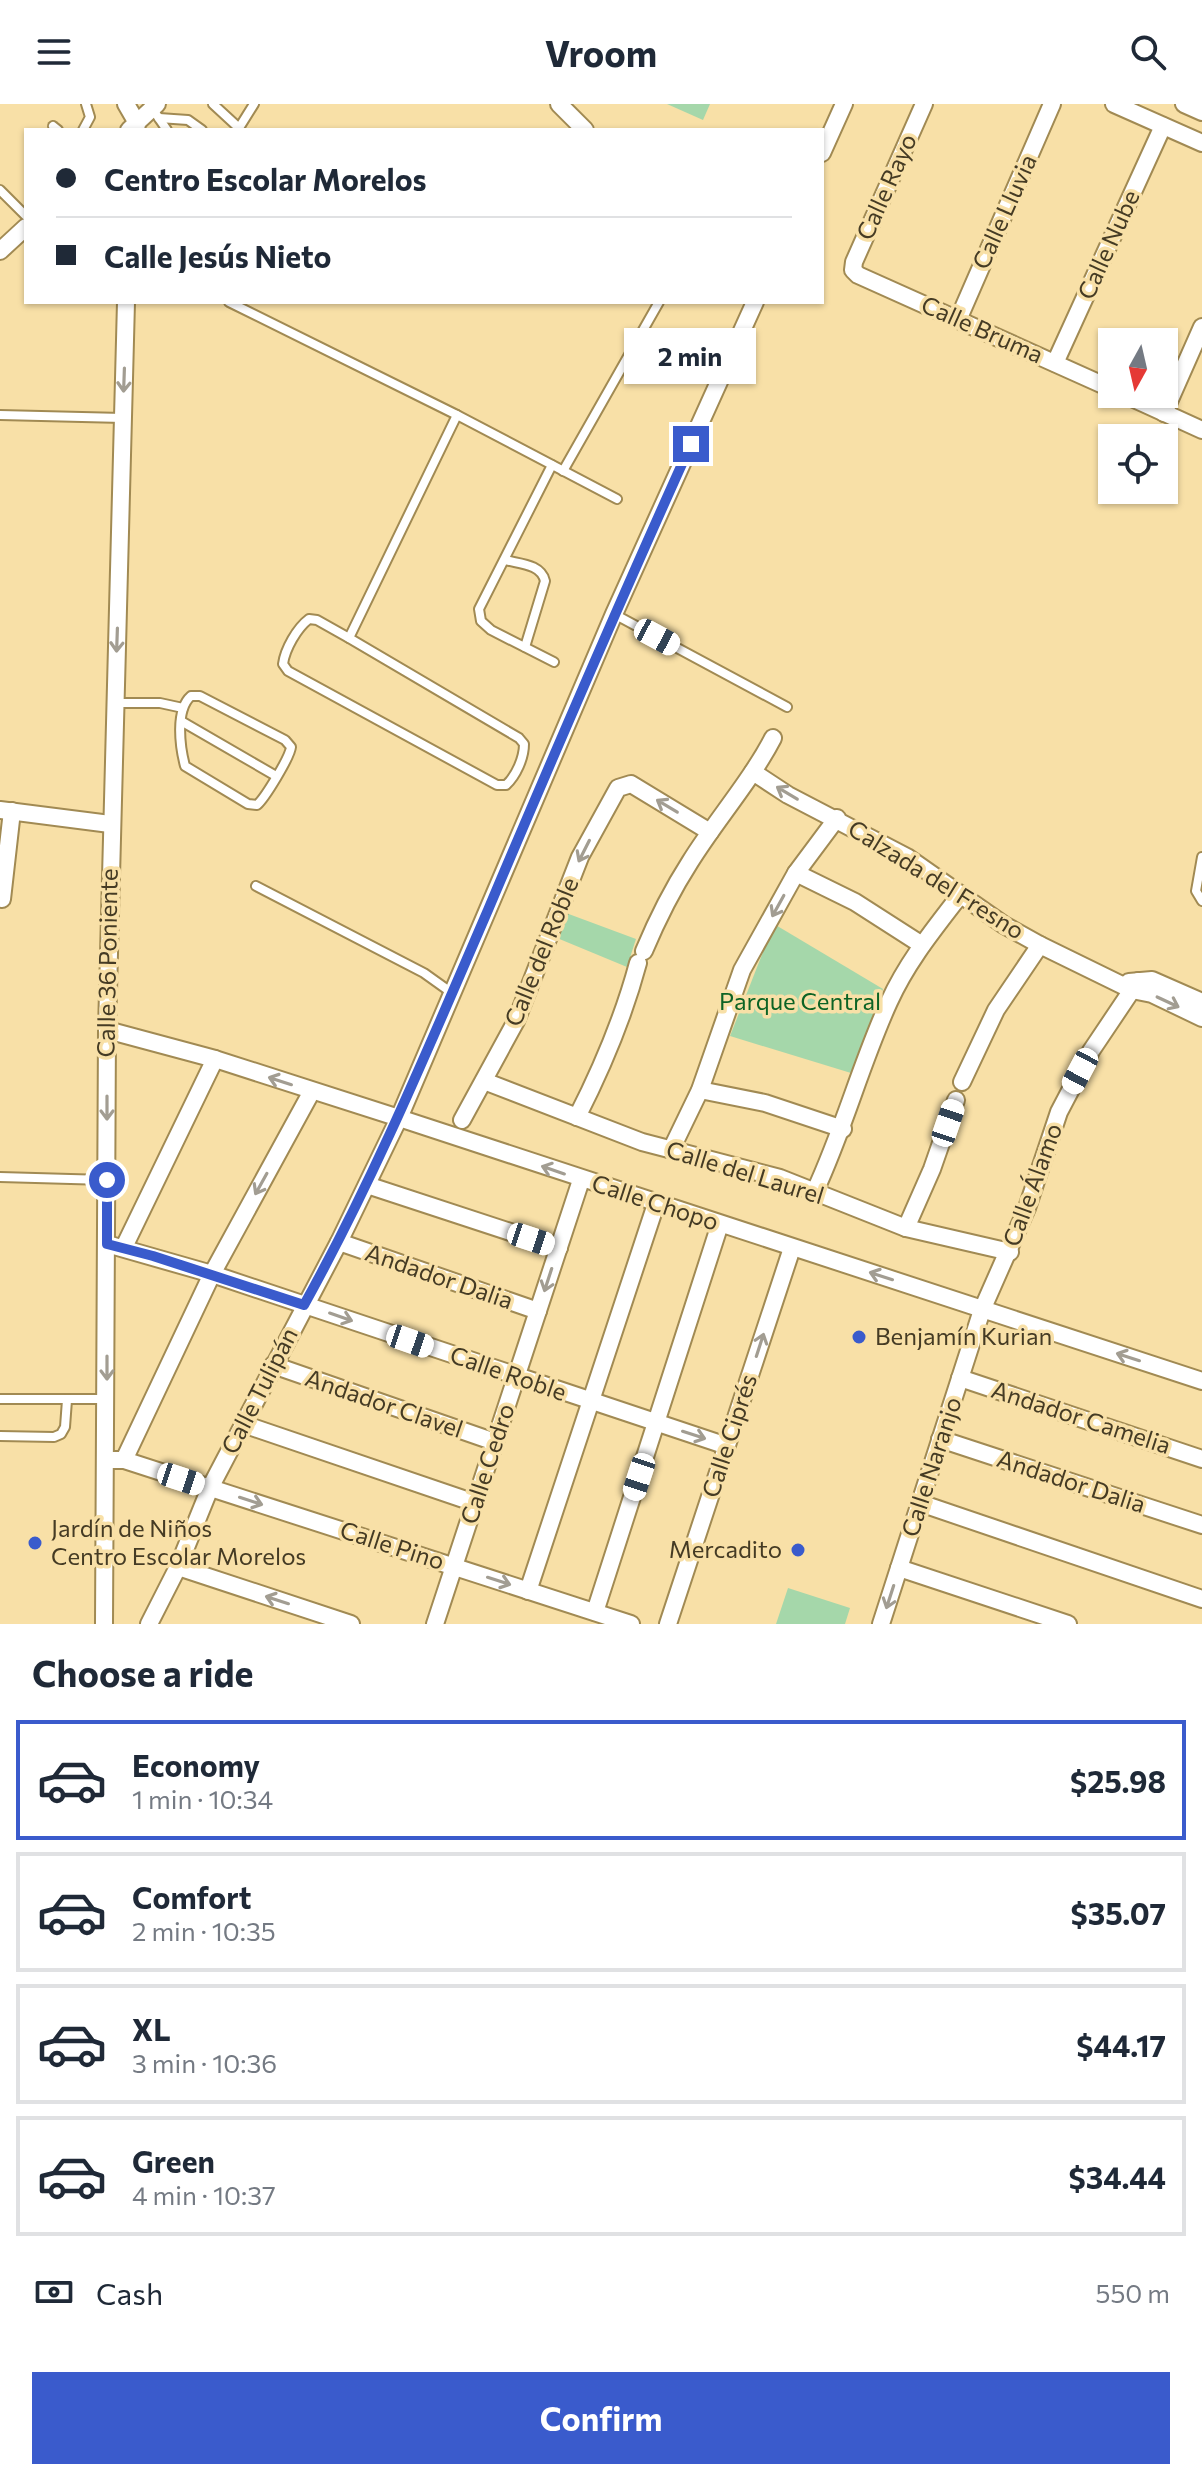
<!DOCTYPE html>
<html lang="en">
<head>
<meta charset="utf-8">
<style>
  :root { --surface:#fff; --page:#f6f6f7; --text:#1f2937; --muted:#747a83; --line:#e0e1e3; --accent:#3a5bcc }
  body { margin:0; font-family:Commissioner,sans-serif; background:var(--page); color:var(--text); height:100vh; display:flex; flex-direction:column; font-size:30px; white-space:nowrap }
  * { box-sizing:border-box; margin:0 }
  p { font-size:26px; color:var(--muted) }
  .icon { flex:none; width:44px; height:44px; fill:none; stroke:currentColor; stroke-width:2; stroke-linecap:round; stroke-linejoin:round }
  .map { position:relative; height:1520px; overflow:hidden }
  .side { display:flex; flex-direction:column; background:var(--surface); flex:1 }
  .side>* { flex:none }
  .banner { position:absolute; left:24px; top:24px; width:800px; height:176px; border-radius:0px; box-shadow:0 2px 6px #0004; display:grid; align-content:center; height:176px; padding:0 32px; background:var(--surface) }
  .needle { width:52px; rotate:188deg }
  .tools { position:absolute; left:1098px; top:224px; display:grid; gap:16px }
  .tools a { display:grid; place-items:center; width:80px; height:80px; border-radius:0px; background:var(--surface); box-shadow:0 2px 6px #0004; font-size:40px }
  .end { position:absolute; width:36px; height:36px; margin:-18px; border:10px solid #3a5bcc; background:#fff; box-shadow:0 0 0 4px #fff }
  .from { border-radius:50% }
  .bubble { position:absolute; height:56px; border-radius:0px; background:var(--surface); box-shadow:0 2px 6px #0004; font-size:26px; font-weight:700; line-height:56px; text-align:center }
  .car { position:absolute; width:24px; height:48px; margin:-24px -12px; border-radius:10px; box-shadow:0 0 6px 2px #0007; background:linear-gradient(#fff 24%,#345 0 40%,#fff 0 76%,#345 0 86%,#fff 0) }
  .banner b { display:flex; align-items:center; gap:28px; height:76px; font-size:30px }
  .banner b+b { border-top:2px solid var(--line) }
  .banner i { width:20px; height:20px; background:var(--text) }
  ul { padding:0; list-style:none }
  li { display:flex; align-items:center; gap:24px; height:120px; margin:0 16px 12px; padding:0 16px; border:4px solid var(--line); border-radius:0px }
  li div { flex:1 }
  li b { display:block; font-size:30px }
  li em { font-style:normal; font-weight:700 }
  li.on { border-color:var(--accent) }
  li>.icon { width:72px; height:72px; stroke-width:1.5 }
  h2 { padding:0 32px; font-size:36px; line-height:96px }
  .pay { display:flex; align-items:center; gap:20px; height:88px; padding:0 32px; font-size:30px }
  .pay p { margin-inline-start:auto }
  .action { display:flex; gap:16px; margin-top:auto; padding:16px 32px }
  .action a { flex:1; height:92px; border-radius:0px; background:var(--accent); color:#fff; font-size:32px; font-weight:700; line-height:92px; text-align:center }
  header { display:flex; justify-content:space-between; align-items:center; height:104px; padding:0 32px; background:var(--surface); font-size:36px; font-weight:700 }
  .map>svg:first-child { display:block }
  .green { fill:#a5d7aa }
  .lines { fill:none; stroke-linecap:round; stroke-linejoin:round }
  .service-casing { stroke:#a18a53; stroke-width:12 }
  .minor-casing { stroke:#a18a53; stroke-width:20 }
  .service { stroke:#fff; stroke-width:8 }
  .minor { stroke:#fff; stroke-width:16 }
  .oneway { stroke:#a29d92 }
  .route { stroke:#3a5bcc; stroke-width:10 }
  .poi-dot { fill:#3a5bcc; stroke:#f8e0a7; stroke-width:3 }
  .labels { text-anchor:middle; stroke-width:7; stroke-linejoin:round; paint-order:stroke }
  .street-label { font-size:24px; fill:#453b24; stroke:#f8e0a7 }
  .park-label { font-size:24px; fill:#0c6325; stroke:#f8e0a7 }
  .poi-label { font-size:24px; fill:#453b24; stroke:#f8e0a7; text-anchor:start }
</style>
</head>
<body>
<header><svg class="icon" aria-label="menu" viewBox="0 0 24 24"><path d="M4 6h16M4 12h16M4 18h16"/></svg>Vroom<svg class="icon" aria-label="search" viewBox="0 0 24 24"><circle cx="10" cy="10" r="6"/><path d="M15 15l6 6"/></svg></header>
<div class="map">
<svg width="1202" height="1520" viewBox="0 0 1202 1520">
  <rect width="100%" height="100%" fill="#f8e0a7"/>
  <g class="green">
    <path d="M667,0H710L703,16Z"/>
    <path d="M566,809L636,835L627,863L557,834Z"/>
    <path d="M774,820L883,885L851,969L730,932Z"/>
    <path d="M788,1484L850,1504L845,1520H776Z"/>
  </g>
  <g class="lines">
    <defs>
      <g id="service">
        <path d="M213,0L239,24L254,0"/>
        <path d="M156,10L167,26"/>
        <path d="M159,14L188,16L202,26"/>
        <path d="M53,22L58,26"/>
        <path d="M83,26L90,13L86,0"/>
        <path d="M0,86L26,112"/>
        <path d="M229,198L457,311L617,395"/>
        <path d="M0,311L123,314"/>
        <path d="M552,361L479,505L481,517L491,526L554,558"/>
        <path d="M563,367L659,198"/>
        <path d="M505,456C520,460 541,460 545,477L525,543"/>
        <path d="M614,510L787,603"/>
        <path d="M309,515L317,516L349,534L519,634L524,640C524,654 516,672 506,681H497L288,567L283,560C285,545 297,524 309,515Z"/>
        <path d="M349,534L457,311"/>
        <path d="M191,592H200L285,636L291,643C290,653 265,694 257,701L248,700L185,662C180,643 175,606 191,592Z"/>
        <path d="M116,599H160L183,604"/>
        <path d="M181,617L276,672"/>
        <path d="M1202,753L1196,787L1202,797"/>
        <path d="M256,782L424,869L452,889"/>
        <path d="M0,1073L106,1076"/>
        <path d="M0,1295H106"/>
        <path d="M0,1332L54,1333L61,1330L65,1323L67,1296"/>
      </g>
      <g id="minor">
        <path d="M126,0L137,19L136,26"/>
        <path d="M559,0L585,26"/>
        <path d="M924,0L854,158L853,166L858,171L1112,285"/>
        <path d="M1114,0L1202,39"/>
        <path d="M1184,0L1202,8"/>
        <path d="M129,26L157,0"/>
        <path d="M822,49L844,0"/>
        <path d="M0,147L26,123"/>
        <path d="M958,216L1052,0"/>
        <path d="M1055,259L1163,22"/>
        <path d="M1123,290L1202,326"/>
        <path d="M1164,309L1202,223"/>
        <path d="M753,668L788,691L907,753L1004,821L1040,841L1132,886L1152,890L1202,914"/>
        <path d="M0,706L110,720"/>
        <path d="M796,769L855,798L922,841"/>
        <path d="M2,795L12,707"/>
        <path d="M644,847C657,816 672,786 690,758C716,716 750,678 773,634"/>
        <path d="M1129,878L1152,876L1202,898"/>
        <path d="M107,926L215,955L399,1014L1202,1277"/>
        <path d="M484,977L642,1038L780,1074L906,1124L1010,1148"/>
        <path d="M962,978L996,906L1040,841"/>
        <path d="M700,986L765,999L843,1025"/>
        <path d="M577,1013C603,962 623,915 638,859"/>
        <path d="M462,1016L516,917L580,753L618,684L631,680L710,728"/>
        <path d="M671,1046L700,986L742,866L796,769L837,714"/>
        <path d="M367,1081L559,1144"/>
        <path d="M815,1087C844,1025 861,959 889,898C907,858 934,825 961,790"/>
        <path d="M906,1124L932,1065L956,996"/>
        <path d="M339,1138L538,1207"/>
        <path d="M107,1140L212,1170L727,1342"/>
        <path d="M124,1143L215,955"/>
        <path d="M273,1261L495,1338"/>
        <path d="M960,1274L1202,1355"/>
        <path d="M243,1320L475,1399"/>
        <path d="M940,1335L1202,1421"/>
        <path d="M106,1356H124L631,1520"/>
        <path d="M124,1356L212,1170L312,987"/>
        <path d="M920,1399L1202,1495"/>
        <path d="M178,1463L351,1520"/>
        <path d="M899,1464L1068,1520"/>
        <path d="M528,1487L656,1100"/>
        <path d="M595,1508L720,1120"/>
        <path d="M104,1520L107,926L126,198"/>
        <path d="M149,1520L178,1463L210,1384L339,1138L399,1014L614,510L755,198"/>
        <path d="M435,1520L581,1076"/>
        <path d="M668,1520L792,1144"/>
        <path d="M881,1520L982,1206L1027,1104L1059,1008L1091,947L1138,877"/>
      </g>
    </defs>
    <use href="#service" class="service-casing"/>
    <use href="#minor" class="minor-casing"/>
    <use href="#service" class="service"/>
    <use href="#minor" class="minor"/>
  </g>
  <defs><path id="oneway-shaft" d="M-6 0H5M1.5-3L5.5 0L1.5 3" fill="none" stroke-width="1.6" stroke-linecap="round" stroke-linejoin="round" transform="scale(2)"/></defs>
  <g class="oneway">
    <use href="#oneway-shaft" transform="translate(124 276) rotate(92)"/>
    <use href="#oneway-shaft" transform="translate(117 536) rotate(92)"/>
    <use href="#oneway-shaft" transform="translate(787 689) rotate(-149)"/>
    <use href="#oneway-shaft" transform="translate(667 702) rotate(-149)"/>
    <use href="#oneway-shaft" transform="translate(584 747) rotate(117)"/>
    <use href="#oneway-shaft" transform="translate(778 802) rotate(119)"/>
    <use href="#oneway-shaft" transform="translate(1168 898) rotate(25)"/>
    <use href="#oneway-shaft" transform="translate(280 977) rotate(-162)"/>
    <use href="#oneway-shaft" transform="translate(107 1004) rotate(90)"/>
    <use href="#oneway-shaft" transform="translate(553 1066) rotate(-161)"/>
    <use href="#oneway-shaft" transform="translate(261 1080) rotate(119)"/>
    <use href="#oneway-shaft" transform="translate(881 1172) rotate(-162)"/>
    <use href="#oneway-shaft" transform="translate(548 1176) rotate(108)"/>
    <use href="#oneway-shaft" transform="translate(341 1213) rotate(19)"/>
    <use href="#oneway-shaft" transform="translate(760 1241) rotate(-72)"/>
    <use href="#oneway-shaft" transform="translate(1128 1253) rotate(-162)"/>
    <use href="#oneway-shaft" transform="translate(107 1264) rotate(90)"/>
    <use href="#oneway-shaft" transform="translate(694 1331) rotate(18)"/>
    <use href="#oneway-shaft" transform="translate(251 1397) rotate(18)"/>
    <use href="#oneway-shaft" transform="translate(499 1477) rotate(18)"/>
    <use href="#oneway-shaft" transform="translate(890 1493) rotate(108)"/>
    <use href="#oneway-shaft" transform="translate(277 1496) rotate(-162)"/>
  </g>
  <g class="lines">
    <path class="route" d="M107,1076V1140L153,1152L304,1201C375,1073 430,940 488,806C554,650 621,495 691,340"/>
  </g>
  <g class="poi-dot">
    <circle cx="859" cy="1233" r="8"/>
    <circle cx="35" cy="1439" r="8"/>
    <circle cx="798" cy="1446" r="8"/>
  </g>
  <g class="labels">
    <g class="street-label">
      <text transform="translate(887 83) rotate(-66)" y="8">Calle Rayo</text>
      <text transform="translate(1005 108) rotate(-66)" y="8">Calle Lluvia</text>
      <text transform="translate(1109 141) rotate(-66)" y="8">Calle Nube</text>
      <text transform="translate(982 226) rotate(24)" y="8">Calle Bruma</text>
      <text transform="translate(936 776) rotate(32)" y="8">Calzada del Fresno</text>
      <text transform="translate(542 848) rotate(-68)" y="8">Calle del Roble</text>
      <text transform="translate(108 859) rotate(-89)" y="8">Calle 36 Poniente</text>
      <text transform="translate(745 1069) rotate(17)" y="8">Calle del Laurel</text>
      <text transform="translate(1033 1081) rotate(-70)" y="8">Calle Álamo</text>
      <text transform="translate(655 1099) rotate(18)" y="8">Calle Chopo</text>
      <text transform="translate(439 1173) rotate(19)" y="8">Andador Dalia</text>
      <text transform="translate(508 1270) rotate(19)" y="8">Calle Roble</text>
      <text transform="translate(260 1287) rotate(-63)" y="8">Calle Tulipán</text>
      <text transform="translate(384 1300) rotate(19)" y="8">Andador Clavel</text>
      <text transform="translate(1081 1314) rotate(18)" y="8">Andador Camelia</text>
      <text transform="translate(730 1332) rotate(-72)" y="8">Calle Ciprés</text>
      <text transform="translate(488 1360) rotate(-72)" y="8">Calle Cedro</text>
      <text transform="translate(932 1363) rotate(-72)" y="8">Calle Naranjo</text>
      <text transform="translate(1071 1378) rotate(18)" y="8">Andador Dalia</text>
      <text transform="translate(392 1442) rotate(18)" y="8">Calle Pino</text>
    </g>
    <g class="park-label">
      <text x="800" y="906">Parque Central</text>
    </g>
    <g class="poi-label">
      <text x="875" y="1241">Benjamín Kurian</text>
      <text x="51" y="1433">Jardín de Niños<tspan x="51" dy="28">Centro Escolar Morelos</tspan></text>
      <text x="782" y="1454" text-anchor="end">Mercadito</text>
    </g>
  </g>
</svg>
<div class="tools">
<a><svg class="needle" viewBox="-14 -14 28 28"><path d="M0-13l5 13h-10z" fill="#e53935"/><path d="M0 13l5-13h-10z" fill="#747a83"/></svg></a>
<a><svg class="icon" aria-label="locate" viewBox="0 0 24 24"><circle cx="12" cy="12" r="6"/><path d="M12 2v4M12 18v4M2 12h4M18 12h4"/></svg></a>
</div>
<i class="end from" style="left:107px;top:1076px"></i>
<i class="end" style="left:691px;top:340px"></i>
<div class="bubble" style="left:624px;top:224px;width:132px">2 min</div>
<i class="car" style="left:657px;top:533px;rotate:118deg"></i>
<i class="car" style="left:1080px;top:967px;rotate:208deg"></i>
<i class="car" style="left:948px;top:1019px;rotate:19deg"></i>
<i class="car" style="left:531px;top:1135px;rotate:108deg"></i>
<i class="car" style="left:410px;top:1237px;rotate:109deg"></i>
<i class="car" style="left:639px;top:1373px;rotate:198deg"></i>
<i class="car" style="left:181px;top:1375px;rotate:108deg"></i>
<div class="banner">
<b><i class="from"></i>Centro Escolar Morelos</b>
<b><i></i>Calle Jesús Nieto</b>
</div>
</div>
<section class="side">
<h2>Choose a ride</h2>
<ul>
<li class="on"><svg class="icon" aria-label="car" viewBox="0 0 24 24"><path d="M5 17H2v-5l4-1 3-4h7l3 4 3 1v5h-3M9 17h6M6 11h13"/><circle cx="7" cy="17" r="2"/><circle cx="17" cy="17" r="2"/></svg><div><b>Economy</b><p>1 min · 10:34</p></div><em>$25.98</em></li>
<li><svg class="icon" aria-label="car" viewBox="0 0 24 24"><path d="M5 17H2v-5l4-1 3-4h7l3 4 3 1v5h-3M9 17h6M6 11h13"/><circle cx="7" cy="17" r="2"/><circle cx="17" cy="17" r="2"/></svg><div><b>Comfort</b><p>2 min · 10:35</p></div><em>$35.07</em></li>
<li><svg class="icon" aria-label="car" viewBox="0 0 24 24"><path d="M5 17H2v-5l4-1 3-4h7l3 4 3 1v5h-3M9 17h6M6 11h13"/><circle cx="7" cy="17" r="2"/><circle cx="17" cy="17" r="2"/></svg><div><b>XL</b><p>3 min · 10:36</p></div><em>$44.17</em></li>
<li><svg class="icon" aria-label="car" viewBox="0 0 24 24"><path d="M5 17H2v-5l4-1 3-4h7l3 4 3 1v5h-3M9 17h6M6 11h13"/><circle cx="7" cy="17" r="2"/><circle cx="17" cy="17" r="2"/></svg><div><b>Green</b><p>4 min · 10:37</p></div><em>$34.44</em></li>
</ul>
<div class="pay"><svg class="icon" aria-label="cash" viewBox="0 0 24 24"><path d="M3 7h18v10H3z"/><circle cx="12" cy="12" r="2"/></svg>Cash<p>550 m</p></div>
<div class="action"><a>Confirm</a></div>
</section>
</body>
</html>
